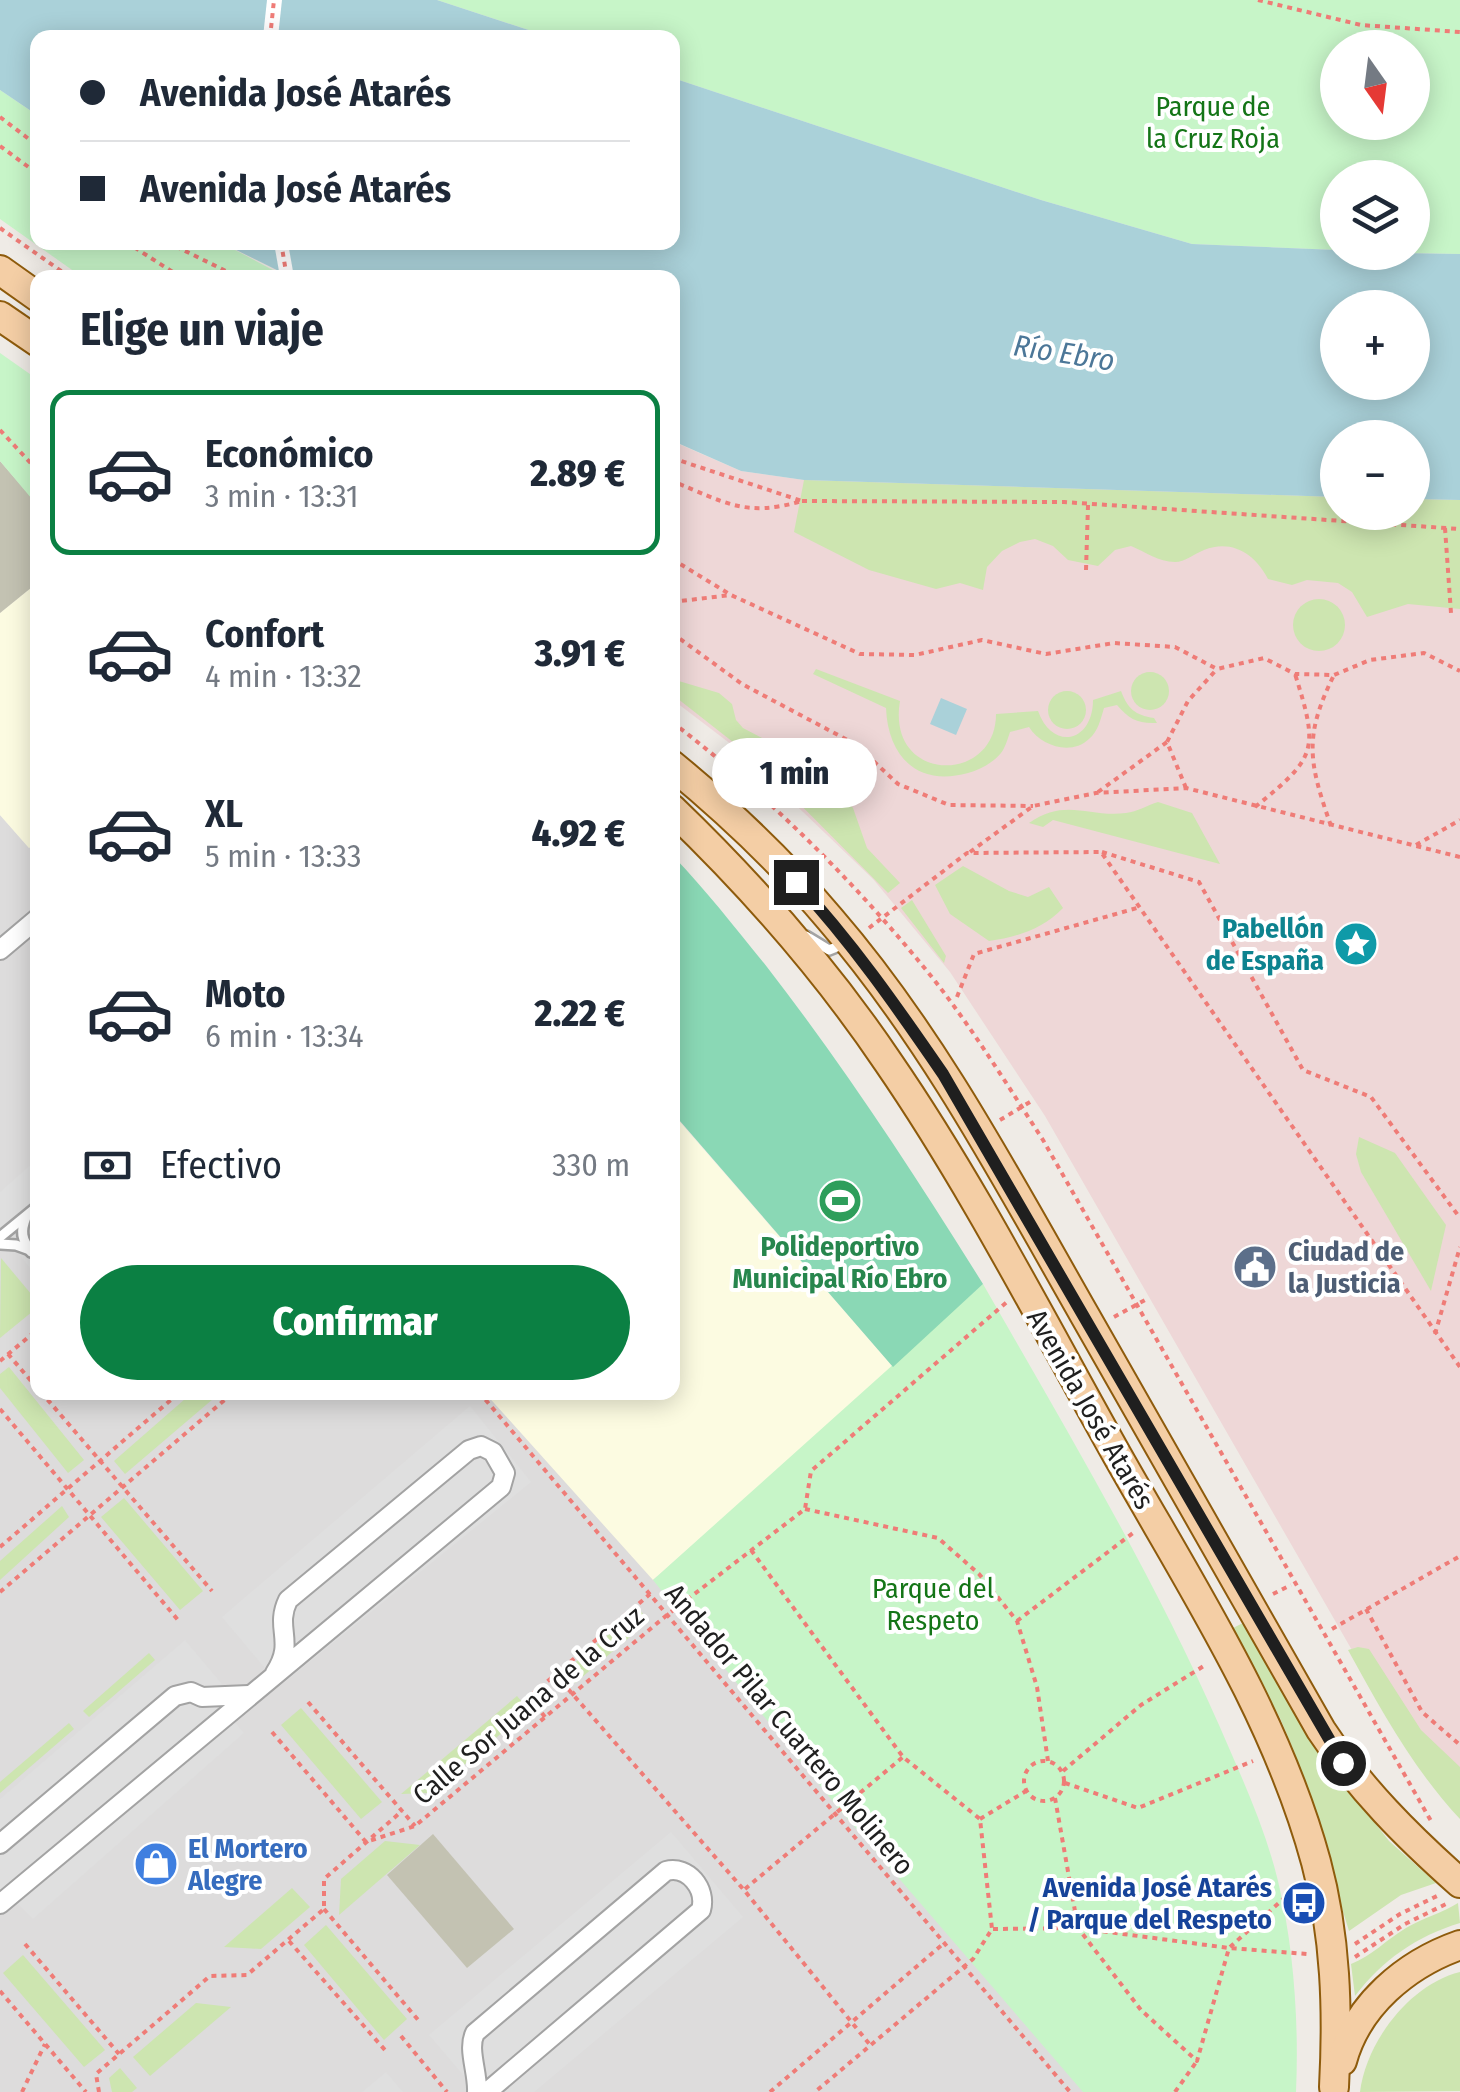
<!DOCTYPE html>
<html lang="es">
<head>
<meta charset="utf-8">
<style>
  :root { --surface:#fff; --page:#f6f6f7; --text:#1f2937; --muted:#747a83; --line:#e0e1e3; --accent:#0b8043 }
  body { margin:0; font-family:"Fira Sans Condensed",sans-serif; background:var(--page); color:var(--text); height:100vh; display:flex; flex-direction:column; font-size:38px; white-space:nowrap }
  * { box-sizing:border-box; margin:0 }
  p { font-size:32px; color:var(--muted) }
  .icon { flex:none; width:55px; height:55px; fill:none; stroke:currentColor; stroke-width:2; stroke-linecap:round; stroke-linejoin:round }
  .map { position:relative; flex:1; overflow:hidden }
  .panel { position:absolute; left:30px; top:270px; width:650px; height:1130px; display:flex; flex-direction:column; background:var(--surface); border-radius:20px; box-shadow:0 5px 25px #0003 }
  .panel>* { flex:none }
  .hud { position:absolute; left:30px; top:30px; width:650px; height:220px; border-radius:20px; box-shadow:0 5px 25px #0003; display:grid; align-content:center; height:220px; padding:0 50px; background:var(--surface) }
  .needle { width:65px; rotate:166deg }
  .tools { position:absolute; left:1320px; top:30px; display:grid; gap:20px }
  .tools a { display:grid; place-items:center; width:110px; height:110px; border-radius:50%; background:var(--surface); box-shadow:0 5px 25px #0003; font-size:50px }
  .end { position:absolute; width:45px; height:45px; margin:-22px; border:12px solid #1f1f1f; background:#fff; box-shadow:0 0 0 5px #fff }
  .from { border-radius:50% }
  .bubble { position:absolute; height:70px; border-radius:35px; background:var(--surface); box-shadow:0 5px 25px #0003; font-size:32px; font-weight:800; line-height:70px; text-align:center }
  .hud b { display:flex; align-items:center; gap:35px; height:95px; font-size:38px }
  .hud b+b { border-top:2px solid var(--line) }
  .hud i { width:25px; height:25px; background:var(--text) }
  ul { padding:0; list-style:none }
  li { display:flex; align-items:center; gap:30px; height:165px; margin:0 20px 15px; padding:0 30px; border:5px solid transparent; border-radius:20px }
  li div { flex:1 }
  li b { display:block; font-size:38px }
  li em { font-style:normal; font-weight:800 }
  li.selected { border-color:var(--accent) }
  li>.icon { width:90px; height:90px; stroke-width:1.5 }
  h2 { padding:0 50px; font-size:45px; line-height:120px }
  .pay { display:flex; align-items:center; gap:25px; height:110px; padding:0 50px; font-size:38px }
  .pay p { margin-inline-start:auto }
  .primary-button { display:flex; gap:20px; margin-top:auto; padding:20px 50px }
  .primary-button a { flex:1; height:115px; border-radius:60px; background:var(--accent); color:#fff; font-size:40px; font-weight:800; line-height:115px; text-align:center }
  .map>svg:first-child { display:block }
  .residential { fill:#dddcdc }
  .commercial { fill:#eed7d7 }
  .education { fill:#fcfbe1 }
  .construction { fill:#c3c2b2 }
  .grass { fill:#cde5b0 }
  .park { fill:#c7f5c8; fill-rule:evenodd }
  .pitch { fill:#8ad8b5 }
  .parking { fill:#dfdfdf }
  .water { fill:#aad1d9; fill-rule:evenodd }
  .pier { fill:#fff }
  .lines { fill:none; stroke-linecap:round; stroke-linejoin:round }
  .lane-casing { stroke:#a3a3a3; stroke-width:14 }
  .street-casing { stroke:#a3a3a3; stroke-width:22 }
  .primary-casing { stroke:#8e5b0c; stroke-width:32 }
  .path { stroke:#ef7c77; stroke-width:4; stroke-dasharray:5 5; stroke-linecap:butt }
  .lane { stroke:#fff; stroke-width:9 }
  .street { stroke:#fff; stroke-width:18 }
  .primary { stroke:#f4cea5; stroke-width:28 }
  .route { stroke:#1f1f1f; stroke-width:12 }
  .labels { text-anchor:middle; stroke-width:8; stroke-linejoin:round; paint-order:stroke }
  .park-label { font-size:28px; fill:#147517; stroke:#fff }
  .culture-label { font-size:28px; font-weight:bold; fill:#0d838f; stroke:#fff; text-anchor:end }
  .leisure-label { font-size:28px; font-weight:bold; fill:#27864d; stroke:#fff }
  .service-label { font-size:28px; font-weight:bold; fill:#4e5e75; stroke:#fff; text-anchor:start }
  .street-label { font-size:28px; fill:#1f1f1f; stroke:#fff }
  .shop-label { font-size:28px; font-weight:bold; fill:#366cbe; stroke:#fff; text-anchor:start }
  .transit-label { font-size:28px; font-weight:bold; fill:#164399; stroke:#fff; text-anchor:end }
  .water-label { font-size:30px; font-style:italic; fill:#4c7798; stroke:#fff }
</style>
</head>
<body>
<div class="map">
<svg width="1460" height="2092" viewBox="0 0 1460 2092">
  <rect width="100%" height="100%" fill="#efebe6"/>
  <path class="residential" d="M0,815L29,848L37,841L38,1392L502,1393L1092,2092H0Z"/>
  <path class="commercial" d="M672,441L741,471L804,480L1337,497L1338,512H1412L1413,499L1460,500V1810L1399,1732L1045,1116L950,972L873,879L736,748L673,700Z"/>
  <g class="education">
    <path d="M37,583L38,841L29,848L0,815V613Z"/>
    <path d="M672,1113L893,1367L653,1580L485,1393L672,1392Z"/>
  </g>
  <g class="construction">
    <path d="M0,461L38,505L37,583L0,613Z"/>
    <path d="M433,1834L514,1929L467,1968L387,1875Z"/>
  </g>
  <g class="grass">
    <path d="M804,480L1337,497L1338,512H1412L1413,499L1460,500V609L1408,604L1367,617L1352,592L1338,583L1307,580L1292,585L1268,579C1255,554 1232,539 1204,550C1194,554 1185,562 1175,562C1158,562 1146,552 1131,546L1115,550L1098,566L1068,560L1053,546L1035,539L1020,542L1002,551L987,567L983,590L960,583L936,589L869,570L794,532Z"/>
    <circle cx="1319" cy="625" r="26"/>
    <path d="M816,669L900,701C886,784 996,785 996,714L1038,711C1053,752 1093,742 1093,700L1121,691C1128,709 1135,715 1154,718L1157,723C1138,724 1129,719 1117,705L1104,708C1101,718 1098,732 1089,739C1071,756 1041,746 1029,727L1010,732C1008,738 1005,748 1001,753C993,763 979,770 968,773C918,787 888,757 886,708L813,674Z"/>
    <circle cx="1150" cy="691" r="19"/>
    <path d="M672,679L719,693L732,704L736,720L743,728L777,746L752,757L673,695Z"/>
    <circle cx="1067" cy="710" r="19"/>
    <path d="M786,753L827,780L853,808L867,848L900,883L888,893L761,765Z"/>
    <path d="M1158,802L1192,813L1220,864L1053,820L1043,827L1029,823C1066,797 1089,818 1126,813C1137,812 1148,805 1158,802Z"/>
    <path d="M963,866L1009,891L1028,897L1049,887L1063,908C1043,929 1017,937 989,941L950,914L935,885Z"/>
    <path d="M912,900L946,956L944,963L901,908Z"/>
    <path d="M1359,1137L1395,1153L1446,1225L1431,1291L1361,1172L1356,1154Z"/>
    <path d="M1,1258L37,1301L38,1307L0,1338Z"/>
    <path d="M9,1367L84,1460L68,1473L0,1388V1374Z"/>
    <path d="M193,1392L220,1393L125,1474L114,1461Z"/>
    <path d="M124,1498L203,1591L180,1610L101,1517Z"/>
    <path d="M62,1506L69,1517L0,1580V1561Z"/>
    <path d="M639,1609L649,1621L575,1683L565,1671Z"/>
    <path d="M1243,1623L1315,1747L1389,1841L1436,1883L1401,1895L1349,1931L1294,1751L1280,1718L1231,1629Z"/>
    <path d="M1358,1647L1369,1649L1421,1730L1460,1767V1819C1414,1770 1381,1710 1348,1650Z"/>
    <path d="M149,1653L155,1660L89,1717L83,1711Z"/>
    <path d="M517,1696L529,1710L431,1793L401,1794Z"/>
    <path d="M301,1708L382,1802L361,1819L281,1725Z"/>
    <path d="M69,1723L74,1729L0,1793V1782Z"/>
    <path d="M385,1841L420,1845L339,1915L341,1879Z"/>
    <path d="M292,1888L310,1907L261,1949L224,1947Z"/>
    <path d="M1458,1903L1460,1923C1417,1936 1382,1960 1355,1996L1351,1964C1372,1956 1387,1939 1406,1928C1423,1918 1442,1913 1458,1903Z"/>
    <path d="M326,1925L407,2019L384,2040L304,1945Z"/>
    <path d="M23,1955L105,2050L84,2067L3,1973Z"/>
    <path d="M1460,1972V2091L1360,2092C1366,2042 1410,1984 1460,1972Z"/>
    <path d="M196,2003L231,2007L150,2076L133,2057Z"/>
    <path d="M120,2068L137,2088L132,2092H112L109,2078Z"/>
  </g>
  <g class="park">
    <path d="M437,0H1460V254L1399,253L1412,252V178H1338L1337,250L1192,244L1041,200L673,78L672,38L550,37ZM1338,48H1412V122H1338Z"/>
    <path d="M0,90L37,115L38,242L222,243L286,277H82L0,219Z"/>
    <path d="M0,353L37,379V505L0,461Z"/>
    <path d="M983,1284C1066,1429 1152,1573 1219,1725C1241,1776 1265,1827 1278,1881C1294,1948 1299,2023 1296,2092H1083L840,1810L653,1580Z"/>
  </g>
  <path class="pitch" d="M673,856C707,891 736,929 767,967C846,1069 915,1175 983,1284L893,1367L673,1113Z"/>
  <g class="parking">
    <path d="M37,1159V1277L0,1230V1192Z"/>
    <path d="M470,1406L531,1482L280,1686L222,1617Z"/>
    <path d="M185,1640L222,1684L211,1694L244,1733L33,1919L18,1904L9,1910L0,1899V1799Z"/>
    <path d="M671,1832L743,1917L534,2092H478L429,2035Z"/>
    <path d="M386,2072L403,2092H362Z"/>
  </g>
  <g class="water">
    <path d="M0,0H437L550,37L38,38L37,115L0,90Z"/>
    <path d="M673,78L1041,200L1192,244L1337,250L1338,252L1460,254V500L1413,499L1412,438H1338L1337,497L804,480L741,471L673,441L672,278L291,277L222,243L672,242ZM1338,308H1412V382H1338Z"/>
    <path d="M941,698L967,709L956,735L930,724Z"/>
  </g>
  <g class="pier">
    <path d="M267,0H282L278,37H263Z"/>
    <path d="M274,243H288L294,277H280Z"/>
  </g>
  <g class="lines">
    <defs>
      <g id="lane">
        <path d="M806,936L829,950L844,944"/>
        <path d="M26,1217C20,1232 22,1239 31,1252"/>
        <path d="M0,1237L38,1206"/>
        <path d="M0,1244L16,1245L38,1253"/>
      </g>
      <g id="street">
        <path d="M0,950L38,918"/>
        <path d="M0,1844L175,1696L191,1692L202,1697L249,1695"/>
        <path d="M0,1904L501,1487L505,1473L493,1452L481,1446L469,1450L288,1600C274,1629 296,1641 275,1673"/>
        <path d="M477,2092C478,2072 467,2049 475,2033L666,1871C688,1865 707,1889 701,1910L487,2092"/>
      </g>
      <g id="primary">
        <path d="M0,270L38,297"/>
        <path d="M0,316L38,342"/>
        <path d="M672,765C729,812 783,863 830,919C932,1037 1007,1179 1084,1314C1163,1453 1242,1591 1321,1730C1360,1789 1407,1836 1460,1883"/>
        <path d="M672,809C752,886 826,970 888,1062C972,1184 1044,1325 1117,1455C1191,1586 1276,1715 1316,1862C1336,1936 1338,2011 1334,2087"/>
        <path d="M1342,2061C1357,2005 1406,1964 1460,1945"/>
      </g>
    </defs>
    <use href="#lane" class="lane-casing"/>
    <use href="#street" class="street-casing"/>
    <use href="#primary" class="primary-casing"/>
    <g class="path">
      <path d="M1258,0L1361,25L1460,32"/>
      <path d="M270,38L274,0"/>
      <path d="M0,117L38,146"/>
      <path d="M0,146L38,174"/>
      <path d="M0,228L71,278"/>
      <path d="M126,242L182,278"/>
      <path d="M167,242L240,278"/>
      <path d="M281,242L287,278"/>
      <path d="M0,430L38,471"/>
      <path d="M672,458L802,501C744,518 725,502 672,481"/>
      <path d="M30,463L38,455"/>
      <path d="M802,501L1064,502L1460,529"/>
      <path d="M1445,528L1451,613"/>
      <path d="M672,559L731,595L860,654L915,655L982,640L1046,654L1114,643L1175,647L1217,669L1264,658L1295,674L1334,675L1370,660L1424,653L1460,671"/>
      <path d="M1086,570L1088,505"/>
      <path d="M672,602L731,595"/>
      <path d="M672,633L742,684L855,744L898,784L949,805L1033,806"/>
      <path d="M672,722C770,797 858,885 935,981C974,1031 1008,1086 1043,1140L1431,1821"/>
      <path d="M1186,788L1167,742L1188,701L1217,669"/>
      <path d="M1098,792L1167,742"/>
      <path d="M1255,807C1317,757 1319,750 1295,674"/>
      <path d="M1331,826C1309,763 1303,737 1334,675"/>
      <path d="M1416,845L1460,820"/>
      <path d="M970,852L1033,806L1096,793L1186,788L1460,857"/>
      <path d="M1102,852L1199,882L1303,1070L1371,1097L1460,1218"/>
      <path d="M869,928L967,853L1101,852L1460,1367"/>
      <path d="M957,997L974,954L1137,908"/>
      <path d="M1000,1120L1030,1102"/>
      <path d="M1114,1317L1145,1300"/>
      <path d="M1435,1334L1460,1247"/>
      <path d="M8,1354L38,1389"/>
      <path d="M0,1361L38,1329"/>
      <path d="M41,1392L212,1591"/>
      <path d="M479,1392L1070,2092"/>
      <path d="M0,1409L178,1620"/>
      <path d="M805,1509L938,1538L979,1574L1017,1621L1037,1687L1048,1761"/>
      <path d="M0,1547L180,1392"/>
      <path d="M751,1550L903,1757L980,1819L992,1929L973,1959L815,2092"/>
      <path d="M0,1592L234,1392"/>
      <path d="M1273,1594L1291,1585"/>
      <path d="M1366,1609L1422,1712L1460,1745"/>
      <path d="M1017,1621L1133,1533"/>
      <path d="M1332,1629L1460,1556"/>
      <path d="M555,1674L744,1890L871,2046"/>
      <path d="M308,1702L415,1826"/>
      <path d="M545,1717L529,1697L650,1594"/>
      <path d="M272,1732L366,1842L415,1826L667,1615L805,1509L811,1471L1008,1301"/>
      <circle cx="1044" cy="1781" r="20"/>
      <path d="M1063,1771L1141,1705L1207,1664"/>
      <path d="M1065,1783L1138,1808L1253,1761"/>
      <path d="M1055,1798L1078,1928L1141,2010L1197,2061L1229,1948L1291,1892"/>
      <path d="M980,1819L1026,1791"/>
      <path d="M745,1889L903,1757"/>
      <path d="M324,1909L419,2021"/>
      <path d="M993,1929L1078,1928L1229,1948L1307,1954"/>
      <path d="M289,1941L385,2050"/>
      <path d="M25,1944L119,2054"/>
      <path d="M1355,1944L1400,1914L1437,1896"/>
      <path d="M1355,1957L1405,1924L1446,1904"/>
      <path d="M0,1991L86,2092"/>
      <path d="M401,2036L447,2092"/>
      <path d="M22,2092L45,2044"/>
      <path d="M99,2092L96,2074L210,1976L247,1975L324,1909V1879L402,1811"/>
      <path d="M770,2092L944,1943"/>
      <path d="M1175,2092L1197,2061"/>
    </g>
    <use href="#lane" class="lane"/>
    <use href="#street" class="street"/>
    <use href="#primary" class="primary"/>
  </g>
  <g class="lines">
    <path class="route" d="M796,882C851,941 897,1007 943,1074L1343,1763"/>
  </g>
  <defs>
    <symbol id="sight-disc" viewBox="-11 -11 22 22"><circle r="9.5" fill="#0f9aa8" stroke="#fff"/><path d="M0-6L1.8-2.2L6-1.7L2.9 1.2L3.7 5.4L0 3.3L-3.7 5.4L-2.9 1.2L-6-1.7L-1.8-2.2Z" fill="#fff"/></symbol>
    <symbol id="stadium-disc" viewBox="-11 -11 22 22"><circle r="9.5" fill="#2e9e5b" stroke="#fff"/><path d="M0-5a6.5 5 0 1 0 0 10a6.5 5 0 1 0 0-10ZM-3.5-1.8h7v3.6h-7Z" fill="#fff"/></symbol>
    <symbol id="civic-disc" viewBox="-11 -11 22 22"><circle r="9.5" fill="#5c6f8a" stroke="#fff"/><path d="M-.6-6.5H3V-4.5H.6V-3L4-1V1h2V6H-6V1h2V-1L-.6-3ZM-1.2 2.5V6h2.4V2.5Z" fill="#fff"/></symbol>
    <symbol id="shop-disc" viewBox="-11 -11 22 22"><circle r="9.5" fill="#3f7fe0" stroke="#fff"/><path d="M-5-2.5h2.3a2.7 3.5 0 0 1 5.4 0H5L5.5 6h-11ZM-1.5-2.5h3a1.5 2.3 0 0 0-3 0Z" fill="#fff"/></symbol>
    <symbol id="bus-disc" viewBox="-11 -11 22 22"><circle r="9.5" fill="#1a4fb4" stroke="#fff"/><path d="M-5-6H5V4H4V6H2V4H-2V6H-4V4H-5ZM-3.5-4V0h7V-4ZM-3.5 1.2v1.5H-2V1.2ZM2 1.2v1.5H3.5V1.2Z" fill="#fff"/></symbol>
  </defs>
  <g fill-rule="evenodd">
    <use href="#sight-disc" x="1331" y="919" width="50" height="50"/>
    <use href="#stadium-disc" x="815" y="1176" width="50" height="50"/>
    <use href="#civic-disc" x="1230" y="1242" width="50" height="50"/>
    <use href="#shop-disc" x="131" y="1839" width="50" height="50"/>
    <use href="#bus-disc" x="1279" y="1878" width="50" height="50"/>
  </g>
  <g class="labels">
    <g class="park-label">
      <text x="1213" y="116">Parque de<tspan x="1213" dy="32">la Cruz Roja</tspan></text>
      <text x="933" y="1598">Parque del<tspan x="933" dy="32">Respeto</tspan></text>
    </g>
    <g class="culture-label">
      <text x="1324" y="938">Pabellón<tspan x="1324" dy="32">de España</tspan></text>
    </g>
    <g class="leisure-label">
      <text x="840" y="1256">Polideportivo<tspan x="840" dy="32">Municipal Río Ebro</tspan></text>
    </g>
    <g class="service-label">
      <text x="1288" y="1261">Ciudad de<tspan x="1288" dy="32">la Justicia</tspan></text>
    </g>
    <g class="street-label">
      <text transform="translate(1091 1409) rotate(60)" y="10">Avenida José Atarés</text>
      <text transform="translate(528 1705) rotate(-40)" y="10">Calle Sor Juana de la Cruz</text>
      <text transform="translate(790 1729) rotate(50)" y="10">Andador Pilar Cuartero Molinero</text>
    </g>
    <g class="shop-label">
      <text x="188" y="1858">El Mortero<tspan x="188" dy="32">Alegre</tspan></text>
    </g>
    <g class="transit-label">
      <text x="1272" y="1897">Avenida José Atarés<tspan x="1272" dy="32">/ Parque del Respeto</tspan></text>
    </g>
    <g class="water-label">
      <text transform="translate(1064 353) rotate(9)" y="10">Río Ebro</text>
    </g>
  </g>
</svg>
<div class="tools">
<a><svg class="needle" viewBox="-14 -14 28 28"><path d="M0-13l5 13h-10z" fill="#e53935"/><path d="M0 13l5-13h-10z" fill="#747a83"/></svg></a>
<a><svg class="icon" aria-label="layers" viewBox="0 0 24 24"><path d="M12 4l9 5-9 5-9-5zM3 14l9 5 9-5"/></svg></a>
<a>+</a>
<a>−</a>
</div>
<i class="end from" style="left:1343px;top:1763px"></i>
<i class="end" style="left:796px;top:882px"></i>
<div class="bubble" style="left:712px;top:738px;width:165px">1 min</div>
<div class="hud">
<b><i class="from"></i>Avenida José Atarés</b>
<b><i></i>Avenida José Atarés</b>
</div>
<section class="panel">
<h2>Elige un viaje</h2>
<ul>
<li class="selected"><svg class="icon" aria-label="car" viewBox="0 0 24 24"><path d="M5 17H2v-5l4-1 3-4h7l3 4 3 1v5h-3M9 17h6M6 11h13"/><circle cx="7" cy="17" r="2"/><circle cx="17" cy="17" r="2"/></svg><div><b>Económico</b><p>3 min · 13:31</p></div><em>2.89 €</em></li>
<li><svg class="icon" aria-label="car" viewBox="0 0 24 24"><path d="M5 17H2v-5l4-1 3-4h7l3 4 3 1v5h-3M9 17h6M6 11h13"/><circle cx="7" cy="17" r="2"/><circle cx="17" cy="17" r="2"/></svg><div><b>Confort</b><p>4 min · 13:32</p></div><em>3.91 €</em></li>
<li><svg class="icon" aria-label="car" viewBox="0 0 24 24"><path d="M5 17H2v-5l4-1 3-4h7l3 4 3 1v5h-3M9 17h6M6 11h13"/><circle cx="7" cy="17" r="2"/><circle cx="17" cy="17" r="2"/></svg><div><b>XL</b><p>5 min · 13:33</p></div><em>4.92 €</em></li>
<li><svg class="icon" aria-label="car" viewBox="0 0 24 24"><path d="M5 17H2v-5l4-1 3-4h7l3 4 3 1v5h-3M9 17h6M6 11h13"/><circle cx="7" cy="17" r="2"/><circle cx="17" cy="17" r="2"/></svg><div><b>Moto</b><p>6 min · 13:34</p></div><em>2.22 €</em></li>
</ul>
<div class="pay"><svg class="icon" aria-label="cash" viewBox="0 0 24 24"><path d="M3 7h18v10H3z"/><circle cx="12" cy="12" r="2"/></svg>Efectivo<p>330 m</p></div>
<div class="primary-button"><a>Confirmar</a></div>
</section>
</div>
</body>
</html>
